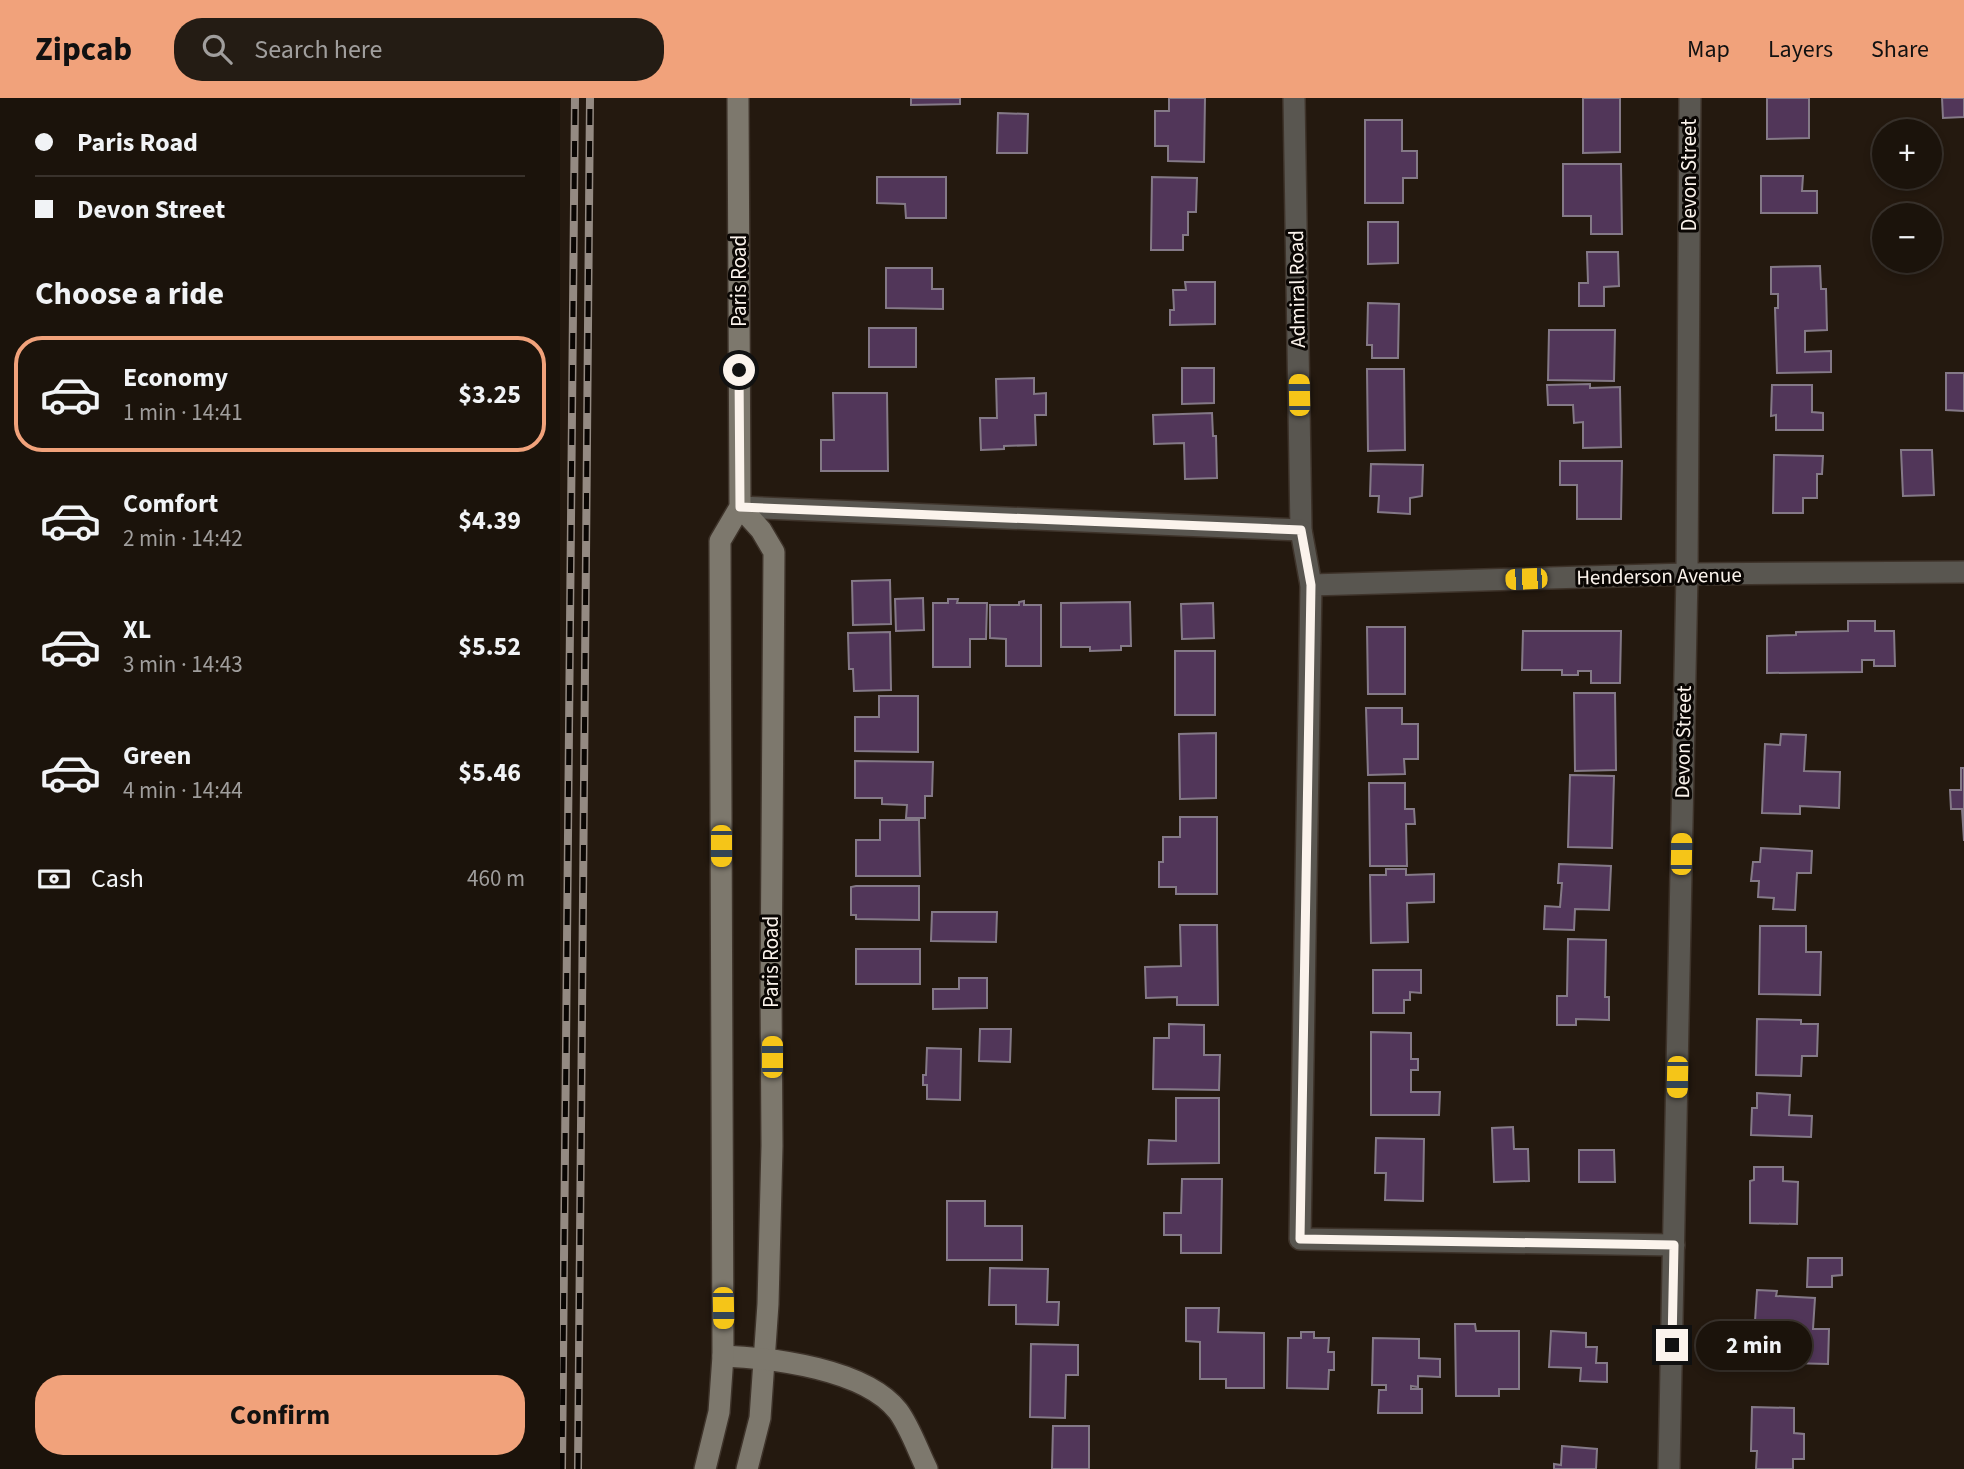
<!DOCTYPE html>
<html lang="en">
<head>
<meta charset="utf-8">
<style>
  :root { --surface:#1b130b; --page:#241c14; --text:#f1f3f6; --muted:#a09e9d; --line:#39322c; --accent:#f1a27b }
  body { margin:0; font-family:"Source Sans 3",sans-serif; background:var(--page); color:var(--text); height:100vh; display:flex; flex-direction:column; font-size:26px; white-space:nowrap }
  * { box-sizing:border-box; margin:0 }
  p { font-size:23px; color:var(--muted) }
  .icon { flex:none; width:38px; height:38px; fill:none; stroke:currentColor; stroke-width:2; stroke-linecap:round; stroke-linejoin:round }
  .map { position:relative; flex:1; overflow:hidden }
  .drawer { display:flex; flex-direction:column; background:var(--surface); width:560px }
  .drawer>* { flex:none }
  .banner { display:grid; align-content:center; height:154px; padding:0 35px; background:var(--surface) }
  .tools { position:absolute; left:1312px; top:21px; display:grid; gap:14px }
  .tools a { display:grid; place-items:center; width:70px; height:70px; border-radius:50%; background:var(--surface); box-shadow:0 4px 10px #0003,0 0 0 2px var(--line); font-size:35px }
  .end { position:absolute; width:32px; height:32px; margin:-16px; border:9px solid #fbf3ec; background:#111; box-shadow:0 0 0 4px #111 }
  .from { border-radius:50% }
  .bubble { position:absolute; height:49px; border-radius:24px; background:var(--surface); box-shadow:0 4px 10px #0003,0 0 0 2px var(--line); font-size:23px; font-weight:700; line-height:49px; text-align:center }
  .car { position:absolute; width:21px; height:42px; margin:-21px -10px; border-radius:9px; box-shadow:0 0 5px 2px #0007; background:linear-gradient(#f5c518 24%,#345 0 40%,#f5c518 0 76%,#345 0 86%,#f5c518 0) }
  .banner b { display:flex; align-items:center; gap:24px; height:66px; font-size:26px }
  .banner b+b { border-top:2px solid var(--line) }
  .banner i { width:18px; height:18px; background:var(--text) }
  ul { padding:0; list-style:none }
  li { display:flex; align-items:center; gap:21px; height:116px; margin:0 14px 10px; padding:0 21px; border:4px solid transparent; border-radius:28px }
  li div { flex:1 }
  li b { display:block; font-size:26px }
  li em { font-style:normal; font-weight:700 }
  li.on { border-color:var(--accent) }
  li>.icon { width:63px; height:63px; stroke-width:1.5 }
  h2 { padding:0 35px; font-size:32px; line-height:84px }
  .pay { display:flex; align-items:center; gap:18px; height:77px; padding:0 35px; font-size:26px }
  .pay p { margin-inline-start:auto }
  .button { display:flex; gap:14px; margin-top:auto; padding:14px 35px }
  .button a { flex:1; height:80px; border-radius:28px; background:var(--accent); color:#111; font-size:28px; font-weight:700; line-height:80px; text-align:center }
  header { display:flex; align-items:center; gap:42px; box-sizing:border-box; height:98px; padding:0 35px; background:var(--accent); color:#111 }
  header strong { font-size:33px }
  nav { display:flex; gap:38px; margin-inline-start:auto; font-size:24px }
  .search { width:490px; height:63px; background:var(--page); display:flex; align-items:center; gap:18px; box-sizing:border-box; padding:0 24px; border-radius:28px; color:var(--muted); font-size:26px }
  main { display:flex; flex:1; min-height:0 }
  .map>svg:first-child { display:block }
  .building { fill:#513659; stroke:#847987; stroke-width:2 }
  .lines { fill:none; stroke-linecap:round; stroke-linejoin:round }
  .street-casing { stroke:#3e332a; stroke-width:24 }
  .secondary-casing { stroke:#3e332a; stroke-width:24 }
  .street { stroke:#595650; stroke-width:21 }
  .secondary { stroke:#7d786d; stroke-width:21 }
  .rail-casing { stroke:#948a82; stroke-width:8 }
  .rail { stroke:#0a0603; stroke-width:5; stroke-dasharray:16; stroke-linecap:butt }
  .route { stroke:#fbf3ec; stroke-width:9 }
  .labels { text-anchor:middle; stroke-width:6; stroke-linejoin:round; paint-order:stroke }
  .street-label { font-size:21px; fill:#fbf3ec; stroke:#0a0603 }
</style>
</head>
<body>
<header>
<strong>Zipcab</strong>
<div class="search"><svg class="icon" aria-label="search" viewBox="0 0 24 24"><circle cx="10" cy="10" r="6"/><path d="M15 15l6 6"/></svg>Search here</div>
<nav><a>Map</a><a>Layers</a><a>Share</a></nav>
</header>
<main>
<section class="drawer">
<div class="banner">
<b><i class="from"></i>Paris Road</b>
<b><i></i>Devon Street</b>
</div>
<h2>Choose a ride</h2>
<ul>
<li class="on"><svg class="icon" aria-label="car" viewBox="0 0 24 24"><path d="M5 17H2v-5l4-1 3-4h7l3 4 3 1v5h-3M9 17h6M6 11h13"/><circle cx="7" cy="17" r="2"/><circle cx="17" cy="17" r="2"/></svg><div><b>Economy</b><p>1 min · 14:41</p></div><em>$3.25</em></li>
<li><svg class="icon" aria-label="car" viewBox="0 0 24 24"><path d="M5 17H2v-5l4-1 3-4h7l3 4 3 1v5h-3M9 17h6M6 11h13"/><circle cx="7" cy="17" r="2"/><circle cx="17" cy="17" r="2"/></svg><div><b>Comfort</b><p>2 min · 14:42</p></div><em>$4.39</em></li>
<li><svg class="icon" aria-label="car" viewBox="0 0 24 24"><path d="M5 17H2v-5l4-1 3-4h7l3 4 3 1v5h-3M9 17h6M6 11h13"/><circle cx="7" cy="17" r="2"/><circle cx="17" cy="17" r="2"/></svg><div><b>XL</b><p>3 min · 14:43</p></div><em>$5.52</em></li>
<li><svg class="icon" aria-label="car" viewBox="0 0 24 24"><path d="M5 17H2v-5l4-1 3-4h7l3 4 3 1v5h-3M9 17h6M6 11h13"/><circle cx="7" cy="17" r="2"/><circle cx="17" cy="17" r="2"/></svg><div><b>Green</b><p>4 min · 14:44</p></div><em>$5.46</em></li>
</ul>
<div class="pay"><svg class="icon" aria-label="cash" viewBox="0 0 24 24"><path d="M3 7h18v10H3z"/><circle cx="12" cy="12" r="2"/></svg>Cash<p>460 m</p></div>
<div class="button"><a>Confirm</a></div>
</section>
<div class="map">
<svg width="1404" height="1371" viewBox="0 0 1404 1371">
  <rect width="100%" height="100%" fill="#24190f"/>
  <g class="building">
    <path d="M351,0H400V6L351,7Z"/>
    <path d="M609,0H645L644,64L608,63V48H595V13H609Z"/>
    <path d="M1023,0H1060V54L1023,55Z"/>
    <path d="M1207,0H1249V40L1207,41Z"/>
    <path d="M1382,0H1404V19L1383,20Z"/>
    <path d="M438,15L468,16L467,55H437Z"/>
    <path d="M805,22H842V53H857V80H843V105H805Z"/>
    <path d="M1003,66H1061L1062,136H1031V118H1003Z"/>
    <path d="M1201,78H1243L1242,93H1257V115H1201Z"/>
    <path d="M317,79H386V120H346L345,106L317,105Z"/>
    <path d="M592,79L637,80L636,114H628V137H623V152H591Z"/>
    <path d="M808,124H838V165L808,166Z"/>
    <path d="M1027,154H1058L1059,188L1044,189V208H1019V185H1028Z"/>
    <path d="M1260,168L1261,191H1266L1267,232L1245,233V254L1271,253V274L1217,275L1215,210H1218V196H1211V169Z"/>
    <path d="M326,170H372V191H383V211L326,210Z"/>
    <path d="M625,184H655V226L610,227V212H614L613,192H626Z"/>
    <path d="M808,205L839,206L838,260H812V247H807Z"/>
    <rect x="309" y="230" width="47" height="39"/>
    <path d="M989,232H1055L1054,283L988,282Z"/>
    <path d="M622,270H654V305L622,306Z"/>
    <path d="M807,271H844L845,352L808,353Z"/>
    <path d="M1386,275H1404V313L1386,312Z"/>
    <path d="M474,280V296L486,295V317H475L476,347L444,348V351L421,352L420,320H437L436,281Z"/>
    <path d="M1030,286V290L1060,289L1061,349L1023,350V324L1014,325L1013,307H988L987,287Z"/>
    <path d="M1212,287H1252V314L1263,315V332H1216V317L1211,318Z"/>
    <path d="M273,295H327L328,373H261V342H274Z"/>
    <path d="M652,315L653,338H656L657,380L625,381L624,345L594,346L593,317Z"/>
    <path d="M1341,352H1372L1374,397L1343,398Z"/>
    <path d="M1214,357L1263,358L1262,376H1257V400H1243V415H1213Z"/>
    <path d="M1000,363H1062L1061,421H1017V387H1000Z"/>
    <path d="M811,366L863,367L862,398L850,400V416L818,414L819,398H810Z"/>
    <path d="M330,482L331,526L293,527L292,483Z"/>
    <path d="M363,500L364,532L336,533L335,501Z"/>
    <path d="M388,501H398L397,505H427L426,541H410V569H373V505H388Z"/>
    <path d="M464,503V507H481V568H446V541L430,540V507H459V504Z"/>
    <path d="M570,504L571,548H561V552L530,553V549H501V505Z"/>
    <path d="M653,505L654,540L622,541L621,506Z"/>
    <path d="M1288,523H1315V533H1334L1335,568H1314V562H1302V574L1207,575V538L1236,537V534L1288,533Z"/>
    <path d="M807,529H845V596H808Z"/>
    <path d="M963,533H1061L1060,585H1031V573H1018V577H1002V572H962Z"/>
    <path d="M330,534L331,592L294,593L293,571H289L288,535Z"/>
    <rect x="615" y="553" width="40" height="64"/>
    <path d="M1014,595H1055L1056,672L1015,673Z"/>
    <path d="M319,598H358V654L295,653V619H319Z"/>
    <path d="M806,610H842V626H858V661H844L845,676L808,677Z"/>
    <path d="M656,635V700L620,701L619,636Z"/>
    <path d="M1221,636L1246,637L1244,673L1280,674L1279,710L1240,708V716L1202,715L1205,646L1220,647Z"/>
    <path d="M295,663L373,664L372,698H365V720H346L347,707L322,706V700H295Z"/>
    <path d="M1401,670H1404V743L1402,711H1391L1390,692H1401Z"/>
    <path d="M1010,677L1054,678L1052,750L1008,749Z"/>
    <path d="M809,685H845V711H854L855,726H846L847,768H810Z"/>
    <path d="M620,719H657V796H616V789H599V764H603V739H620Z"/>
    <path d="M320,722H359L360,778H296V742H320Z"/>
    <path d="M1201,750L1252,753L1251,775H1237L1235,812L1213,811L1214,800L1198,799L1199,783H1191L1193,764H1200Z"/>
    <path d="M999,766L1051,768L1049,812L1015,811L1014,832L984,831L985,808L1000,809L1002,785H998Z"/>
    <path d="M826,771H846V777L874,776V804L847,805L848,844L811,845L810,777H826Z"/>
    <path d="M296,788H359V822L296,821V817H291V789Z"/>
    <path d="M372,814H437L436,844L371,843Z"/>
    <path d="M620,827H657L658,907H617V899L586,900L585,869L621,868Z"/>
    <path d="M1200,828H1246V854H1261L1260,897L1199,896Z"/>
    <path d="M1008,841L1046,842L1045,899H1049V922L1016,921V927H997V898H1007Z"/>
    <rect x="296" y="851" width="64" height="35"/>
    <path d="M813,872H861V895L850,894V902H844V915H813Z"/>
    <path d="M399,880H427V910L373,911V891H399Z"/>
    <path d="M1197,921L1241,922V926H1258L1257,958H1242L1241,978L1196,977Z"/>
    <path d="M609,926L644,927V957H660L659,992L593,991L594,940H609Z"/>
    <path d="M420,931H451L450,964L419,963Z"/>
    <path d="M811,934L851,935V961H858V972H851V994H880L879,1017H811Z"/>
    <path d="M367,950L401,951L400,1002L367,1001V987H363V977H366Z"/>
    <path d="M1197,995L1230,997L1229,1017L1252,1018L1251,1039L1191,1037L1192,1010H1197Z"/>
    <path d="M616,1000H659V1065L588,1066L589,1042L616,1043Z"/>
    <path d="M953,1029L954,1051H968L969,1083L934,1084L932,1030Z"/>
    <path d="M816,1040L864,1041L863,1103L825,1102L826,1075H815Z"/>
    <path d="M1019,1052H1054L1055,1084H1019Z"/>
    <path d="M1194,1069H1223V1083L1238,1084L1237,1126L1190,1125V1083L1194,1082Z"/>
    <path d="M622,1081H662L661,1155H621V1137H604V1115H621Z"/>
    <path d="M387,1103H425V1128H462V1162H387Z"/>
    <path d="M1248,1160H1282V1177L1272,1178V1189H1247Z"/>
    <path d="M430,1170L488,1171L487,1204H499L498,1227L456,1226V1207H429Z"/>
    <path d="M1197,1192L1217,1193L1216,1198L1255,1200L1253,1231H1269L1268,1266L1194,1264L1195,1237H1188L1189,1223H1195Z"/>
    <path d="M626,1210H659L658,1234L704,1235V1290H666V1281H640V1244L626,1243Z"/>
    <path d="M895,1226H915L916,1233H959V1291H939V1298H896Z"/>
    <path d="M991,1233L1026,1235V1249H1037L1036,1265H1047V1284L1020,1283L1021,1270L989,1269Z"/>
    <path d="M741,1234H754V1240H769L768,1254H774V1272H769L768,1291L727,1290L728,1240H741Z"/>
    <path d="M813,1240L859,1241V1260L880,1261V1279L858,1278V1289L851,1288V1291H862V1315H818L819,1292H826V1287H812Z"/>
    <path d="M471,1246L518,1247V1277H506L505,1320L470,1319Z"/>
    <path d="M1192,1309L1234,1310V1335L1244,1336V1361H1233V1371H1196L1197,1353H1191Z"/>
    <path d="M493,1328H529V1371H492Z"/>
    <path d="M1002,1348L1037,1351L1036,1371H994V1366L1001,1367Z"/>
  </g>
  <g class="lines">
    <defs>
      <g id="street">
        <path d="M734,0L741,432L751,487L740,1141L1114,1147"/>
        <path d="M180,409L741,432"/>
        <path d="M751,487L1127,476L1404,474"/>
        <path d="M1109,1371L1127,476L1130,0"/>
      </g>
      <g id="secondary">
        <path d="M180,409L201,432L214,454L211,894L212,1048L208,1206L200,1320L187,1371"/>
        <path d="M163,1258C214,1260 305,1271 338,1313C350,1329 358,1353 367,1371"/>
        <path d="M145,1371L159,1314L163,1258L160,443L180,409L178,0"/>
      </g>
    </defs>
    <use href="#street" class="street-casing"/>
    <use href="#secondary" class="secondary-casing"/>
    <use href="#street" class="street"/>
    <use href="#secondary" class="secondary"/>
    <defs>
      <g id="rail">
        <path d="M2,1371L15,0"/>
        <path d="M18,1371L30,0"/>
      </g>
    </defs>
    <use href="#rail" class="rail-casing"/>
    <use href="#rail" class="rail"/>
  </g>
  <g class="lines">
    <path class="route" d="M179,272L180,409L741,432L751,487L740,1141L1114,1147L1112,1247"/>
  </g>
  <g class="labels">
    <g class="street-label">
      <text transform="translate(1129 77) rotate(-90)" y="7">Devon Street</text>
      <text transform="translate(179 183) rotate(-90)" y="7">Paris Road</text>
      <text transform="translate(737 191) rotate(-91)" y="7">Admiral Road</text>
      <text transform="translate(1099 478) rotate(-1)" y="7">Henderson Avenue</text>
      <text transform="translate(1123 644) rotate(-89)" y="7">Devon Street</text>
      <text transform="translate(211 864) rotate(-90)" y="7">Paris Road</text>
    </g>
  </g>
</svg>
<div class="tools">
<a>+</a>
<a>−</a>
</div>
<i class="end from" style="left:179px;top:272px"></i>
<i class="end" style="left:1112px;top:1247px"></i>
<div class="bubble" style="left:1136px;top:1223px;width:116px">2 min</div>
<i class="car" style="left:739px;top:297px;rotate:359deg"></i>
<i class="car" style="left:966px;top:481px;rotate:268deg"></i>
<i class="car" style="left:161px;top:748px;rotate:180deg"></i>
<i class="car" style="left:1121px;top:756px;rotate:1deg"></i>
<i class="car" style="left:212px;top:959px;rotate:0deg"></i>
<i class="car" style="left:1117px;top:979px;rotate:181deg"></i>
<i class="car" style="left:163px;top:1210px;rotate:179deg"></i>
</div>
</main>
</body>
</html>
